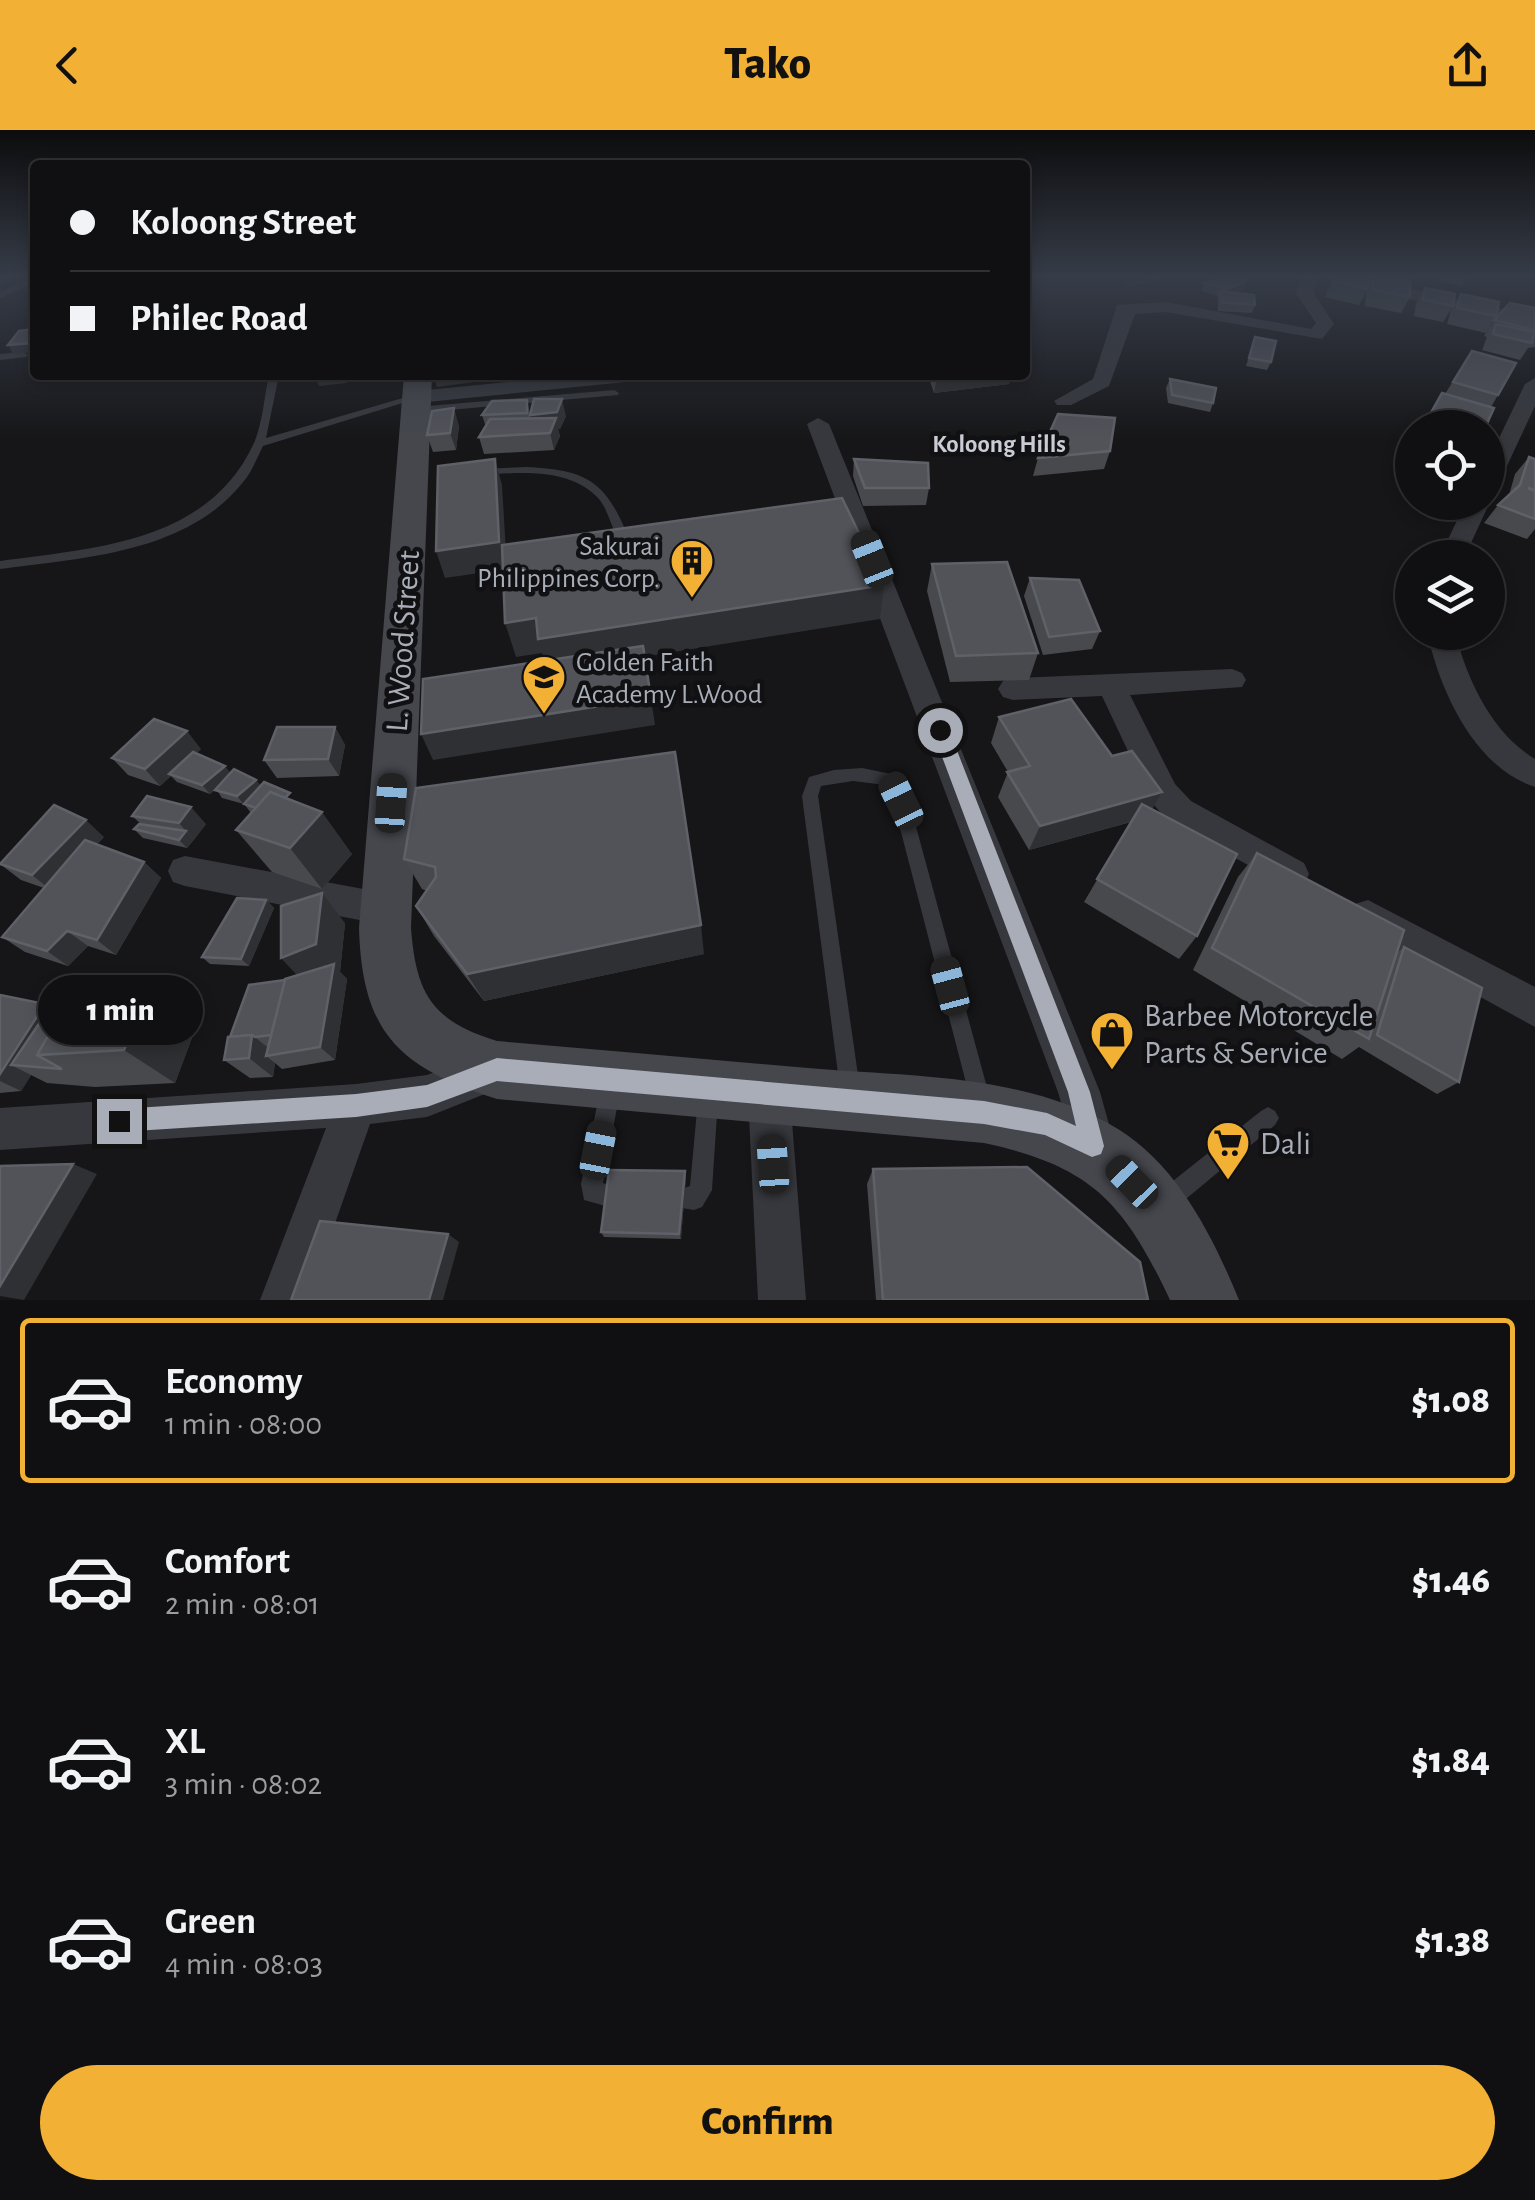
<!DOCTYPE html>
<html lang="en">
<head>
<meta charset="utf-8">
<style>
  :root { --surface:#101012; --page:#19191b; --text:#f1f3f6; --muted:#9c9d9f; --line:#303032; --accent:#f2b134 }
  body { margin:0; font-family:"Alegreya Sans",sans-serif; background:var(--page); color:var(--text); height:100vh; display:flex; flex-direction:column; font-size:38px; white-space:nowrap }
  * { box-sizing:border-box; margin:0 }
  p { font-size:32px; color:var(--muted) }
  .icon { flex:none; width:55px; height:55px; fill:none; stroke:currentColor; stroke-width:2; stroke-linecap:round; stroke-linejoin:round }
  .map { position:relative; height:1170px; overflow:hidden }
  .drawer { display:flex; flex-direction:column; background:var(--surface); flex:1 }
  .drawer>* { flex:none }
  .hud { position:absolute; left:30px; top:30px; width:1000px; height:220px; border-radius:10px; box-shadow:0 5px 15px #0003,0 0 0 2px var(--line); display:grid; align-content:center; height:220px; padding:0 40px; background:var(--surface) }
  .controls { position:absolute; left:1395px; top:280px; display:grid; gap:20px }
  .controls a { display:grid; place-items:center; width:110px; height:110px; border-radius:50%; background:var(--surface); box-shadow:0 5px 15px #0003,0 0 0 2px var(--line); font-size:50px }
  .end { position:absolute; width:45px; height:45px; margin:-22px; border:12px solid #a8adb8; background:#111; box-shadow:0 0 0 5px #111 }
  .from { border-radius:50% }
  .bubble { position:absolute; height:70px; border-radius:35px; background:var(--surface); box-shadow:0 5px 15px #0003,0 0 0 2px var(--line); font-size:32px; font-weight:800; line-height:70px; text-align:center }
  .car { position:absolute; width:30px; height:60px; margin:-30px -15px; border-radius:12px; box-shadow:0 0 8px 2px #0007; background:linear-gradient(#222 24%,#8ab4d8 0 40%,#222 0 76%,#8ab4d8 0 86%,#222 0) }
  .hud b { display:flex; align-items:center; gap:35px; height:95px; font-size:38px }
  .hud b+b { border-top:2px solid var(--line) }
  .hud i { width:25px; height:25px; background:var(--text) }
  ul { padding:18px 0 0; list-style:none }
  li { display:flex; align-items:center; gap:30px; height:165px; margin:0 20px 15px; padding:0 20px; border:5px solid transparent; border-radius:10px }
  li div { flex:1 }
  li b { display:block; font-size:38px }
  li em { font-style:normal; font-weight:800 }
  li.current { border-color:var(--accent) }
  li>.icon { width:90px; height:90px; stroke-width:1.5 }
  .button { display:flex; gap:20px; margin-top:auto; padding:20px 40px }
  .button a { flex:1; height:115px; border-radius:60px; background:var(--accent); color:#111; font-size:40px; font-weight:800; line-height:115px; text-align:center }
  header { display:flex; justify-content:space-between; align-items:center; height:130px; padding:0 40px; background:var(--accent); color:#111; font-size:45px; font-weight:800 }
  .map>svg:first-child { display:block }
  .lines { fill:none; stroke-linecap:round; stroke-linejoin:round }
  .lane { fill:#37383d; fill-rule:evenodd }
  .street { fill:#37383d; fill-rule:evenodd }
  .secondary { fill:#45474d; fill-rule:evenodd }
  .wall { fill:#47494d }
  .shaded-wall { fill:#2f3033 }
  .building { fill:#525359; stroke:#5f6168; stroke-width:2.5 }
  .route { fill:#a8adb8 }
  .labels { text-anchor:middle; stroke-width:9; stroke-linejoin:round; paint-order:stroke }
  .far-neighbourhood-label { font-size:25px; font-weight:bold; fill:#c9ccd4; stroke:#111113 }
  .poi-label { font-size:28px; fill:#a8adb8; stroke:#111113; text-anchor:end }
  .near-street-label { font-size:32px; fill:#a8adb8; stroke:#111113 }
  .near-poi-label { font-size:32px; fill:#a8adb8; stroke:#111113; text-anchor:start }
</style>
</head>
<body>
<header><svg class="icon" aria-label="back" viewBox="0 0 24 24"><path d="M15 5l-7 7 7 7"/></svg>Tako<svg class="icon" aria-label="share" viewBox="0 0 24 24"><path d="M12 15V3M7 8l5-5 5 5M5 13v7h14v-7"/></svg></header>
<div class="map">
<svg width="1535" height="1170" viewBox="0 0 1535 1170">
  <rect width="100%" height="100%" fill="#161618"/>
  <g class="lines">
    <g class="lane">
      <path d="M32,147H35V152L0,168V162Z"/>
      <path d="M1151,147H1170L1129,157L1125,154Z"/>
      <path d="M23,222L28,225L26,227L0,230V224Z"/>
      <path d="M269,245H279L266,308L413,265L422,267L263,316C257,328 252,341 244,351C188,423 83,428 0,439V431C95,418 208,413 254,313C263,292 264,267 269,245Z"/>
      <path d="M614,260L619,263L618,265L416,283L411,280L416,277Z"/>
      <path d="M527,337C582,340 603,348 625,399L623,402H615C609,390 606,375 596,366C566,337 518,343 480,345L474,342L480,339Z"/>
      <path d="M862,638L896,645L909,671L991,972L988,979L981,982L974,979L971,972L893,671L885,655L853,651L821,656L818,666L860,959L857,966L850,969L843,966L840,959L802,666L809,647L834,640Z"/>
      <path d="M610,951L617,954L620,961L603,1053L617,1058L620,1066L617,1074L609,1077L584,1070L581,1054L600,961L603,954Z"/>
      <path d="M708,959L715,962L718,969L712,1060L702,1077L694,1080L676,1077L673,1069L676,1061L690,1056L698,969L701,962Z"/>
      <path d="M1268,977L1275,981L1279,988L1275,995L1175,1078L1167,1081L1159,1078L1156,1070L1159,1062L1261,981Z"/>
    </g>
    <g class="street">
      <path d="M1302,147H1318L1313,162L1334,194L1322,209L1166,182L1135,184L1109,256L1071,275H1057L1054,271L1093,249L1117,175L1166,172L1311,199L1316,193L1295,162Z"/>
      <path d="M1373,151L1522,183L1531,188L1522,193L1367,160L1365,156Z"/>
      <path d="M577,245H646L636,251L417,273L407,267L417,261Z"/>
      <path d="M1535,248V276L1499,353L1488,360V331L1525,254Z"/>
      <path d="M818,288L829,294L1100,962L1115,1016L1108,1031L1093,1038L1078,1031L1058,962L807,294Z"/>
      <path d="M1488,369L1490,372L1464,428H1439L1466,372H1488Z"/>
      <path d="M1427,502H1455C1467,550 1492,603 1535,629V657C1474,637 1440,561 1427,502Z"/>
      <path d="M1232,539L1242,543L1246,550L1242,557L1130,565L1175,654L1191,671L1304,733L1309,744L1304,755L1292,759L1167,691L1152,672L1102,566L1013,570L1003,567L998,559L1003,551L1013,548Z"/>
      <path d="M185,726L385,763L398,768L403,779L398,790L385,795L185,756L173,752L168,741L173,730Z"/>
      <path d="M1368,770L1535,857V897L1355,798L1350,786L1355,774Z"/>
      <path d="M496,920L510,926L516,940L510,954L427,987L370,994L308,1170H260L326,998L0,1020V978L356,954L427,945Z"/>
      <path d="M769,945L784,951L790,966L806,1170H758L748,966L754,951Z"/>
    </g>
    <path class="secondary" d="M404,245H432L411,798C416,864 432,891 497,911C601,920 704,929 808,938C911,947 1026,943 1118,999C1178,1036 1213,1107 1239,1170H1170C1124,1072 1091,1036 984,1013L497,969C400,938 362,904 359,798Z"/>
  </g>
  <g class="wall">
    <path d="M1334,147H1364L1363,150L1368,156L1373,147H1395L1410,167L1401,183L1365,176L1366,161L1359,175L1325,167Z"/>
    <path d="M1441,147H1467L1462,156L1439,150Z"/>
    <path d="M1204,153L1244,159L1235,163L1255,175L1252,183L1218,181V166L1201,161Z"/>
    <path d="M1425,158L1453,176L1443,192L1414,186L1416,174Z"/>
    <path d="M1461,164L1496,186L1486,203L1447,194L1451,180Z"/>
    <path d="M1535,178V217L1528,218L1520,230L1482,220L1487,207L1484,206L1494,190Z"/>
    <path d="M1255,207L1271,232L1267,240L1246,236Z"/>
    <path d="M1472,221L1498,265L1491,277L1485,298H1421L1442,263L1445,264Z"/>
    <path d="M559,245H584V249L560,250Z"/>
    <path d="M928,245H1011L1009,254L934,263Z"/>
    <path d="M1170,249L1213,273L1210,282L1168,273L1166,258Z"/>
    <path d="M527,270L531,289L566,286L560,299H558L560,306L554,320L484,324L479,307L486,297L482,285Z"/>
    <path d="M459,296L456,320L433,322L427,305Z"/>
    <path d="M1110,321L1104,339L1033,346L1038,328Z"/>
    <path d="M1529,327L1535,329V399L1527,409L1484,393L1498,375L1509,365L1515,344Z"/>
    <path d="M854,329L929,358L926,375L863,376L853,346Z"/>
    <path d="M932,434L1038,523L1029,550L950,552L927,461Z"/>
    <path d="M1030,448L1100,501L1092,519L1043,525L1024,466Z"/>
    <path d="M999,587L1152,680L1197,806L1179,829L1084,772L1131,692L1029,720L998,667L1008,642L991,613Z"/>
    <path d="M335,597L345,615L339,646L277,648L264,630Z"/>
    <path d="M201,619L196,623L230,643L296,672L352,724L322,759L272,742L236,700L251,683L244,674L222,668L216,659L210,664L177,652L171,646L160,656L128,645L112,628Z"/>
    <path d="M416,658L704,824L484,871L434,806L416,776L427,761L422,759L404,729Z"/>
    <path d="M132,686L206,694L187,718L143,708L134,699L141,694Z"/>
    <path d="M104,707L97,714L144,732L161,748L116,825L88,816L68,836L25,822L2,807L44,758L21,750L0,734Z"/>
    <path d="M1257,723L1397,823L1404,817L1459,952L1437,964L1359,917L1342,929L1193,840L1238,747Z"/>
    <path d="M266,770L274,778L249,836L210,834L202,827Z"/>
    <path d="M345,793L340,842L347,849L335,930L282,939L275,933L273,947L250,948L224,930L230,907L285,850L297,845Z"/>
    <path d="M0,865L45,874L50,877L146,870L193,905L175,953L95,957L47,953L31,945L21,961L0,963Z"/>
    <path d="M873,1039L1148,1170H876L867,1054Z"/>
    <path d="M685,1041L686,1046L681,1109L604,1107L601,1102Z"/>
  </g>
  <g class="shaded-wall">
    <path d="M0,147H7L0,156Z"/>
    <path d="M1247,151L1244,159L1224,167L1227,159Z"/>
    <path d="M35,209V222L13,224L8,215Z"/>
    <path d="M298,245H347L346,253L319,256L315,247L300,249Z"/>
    <path d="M433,245H485L482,251L437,257Z"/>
    <path d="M948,245H1011L1009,254L934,263L937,246Z"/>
    <path d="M562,269L566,286L560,299H558L560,306L554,320L550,303H534L530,285Z"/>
    <path d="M454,278L459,296L456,320L450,303Z"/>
    <path d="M495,329L502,355L507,439L445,448L436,421Z"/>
    <path d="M884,455L880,489L548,542L542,523L516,527L505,493L536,488Z"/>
    <path d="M651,568L655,595L433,630L421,604Z"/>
    <path d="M335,597L345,615L339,646L328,629Z"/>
    <path d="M187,601L201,619L173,645L169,644L171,646L160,656L145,639Z"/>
    <path d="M225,636L232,645L210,664L202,655Z"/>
    <path d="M256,650L263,658L244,675L237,666Z"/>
    <path d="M1162,662L1148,687L1029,720L1040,696Z"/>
    <path d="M191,677L206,694L194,710L179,693Z"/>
    <path d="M322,682L352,724L322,759L290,718Z"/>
    <path d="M86,690L104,707L52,761L32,745Z"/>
    <path d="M186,701L194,710L187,718L179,710Z"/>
    <path d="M144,732L161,748L116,825L97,810Z"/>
    <path d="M322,763L345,793L340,842L347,849L335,930L320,917L307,856L281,828Z"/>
    <path d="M266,770L274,778L249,836L241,829Z"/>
    <path d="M701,795L704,824L484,871L467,844Z"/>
    <path d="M67,801L88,816L68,836L47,821Z"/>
    <path d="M146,870L193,905L175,953L124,920Z"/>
    <path d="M45,874L67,888L37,925L11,935L31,945L21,961L0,951V944Z"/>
    <path d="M252,905L276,924L266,926L275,933L273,947L249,928Z"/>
    <path d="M73,1034L97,1044L24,1170L0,1166V1156Z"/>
    <path d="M685,1041L686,1046L681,1109L679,1104Z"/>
    <path d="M448,1104L459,1112L443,1170H429Z"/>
  </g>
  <g class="building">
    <path d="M1225,147H1237L1247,151L1227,159L1204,153Z"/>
    <path d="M1334,147H1352L1370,151L1367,159L1332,151Z"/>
    <path d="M1374,147H1395L1410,150V167L1373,160Z"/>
    <path d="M1425,158L1455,164L1453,176L1423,170Z"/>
    <path d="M1220,161L1254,165L1255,175L1222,172Z"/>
    <path d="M1461,164L1499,172L1496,186L1457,178Z"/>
    <path d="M1510,173L1535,178V200L1494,190Z"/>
    <path d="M1496,194L1534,202L1532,213L1493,204Z"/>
    <path d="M35,199V209L32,213L8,215L19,201Z"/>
    <path d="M1255,207L1276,211L1271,232L1249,228Z"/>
    <path d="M1472,221L1516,233L1498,265L1453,252Z"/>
    <path d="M1170,249L1216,258L1213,273L1172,265Z"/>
    <path d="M1442,263L1494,278L1485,298H1459L1428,288Z"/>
    <path d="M534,269H562L557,282L530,285Z"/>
    <path d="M527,270V283L482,285L492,271Z"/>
    <path d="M454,278L450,303L427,305L432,281Z"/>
    <path d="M1058,284L1115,288L1110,321L1038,328Z"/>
    <path d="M556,288L550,303L479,307L490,289Z"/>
    <path d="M1529,327L1535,329V360L1528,358L1535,361V389L1498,375L1520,355Z"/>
    <path d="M495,329L499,412L436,421L438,336Z"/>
    <path d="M854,329L928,333L929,358H865Z"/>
    <path d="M842,368L884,455L538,509L536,488L505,493L502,415Z"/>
    <path d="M1007,432L1038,523L956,526L932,434Z"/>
    <path d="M1030,448L1079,450L1100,501L1049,507Z"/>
    <path d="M643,516L651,568L421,604L423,549Z"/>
    <path d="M1071,569L1112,626L1132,621L1162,662L1040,696L1007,642L1030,636L999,587Z"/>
    <path d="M154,589L187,601L145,639L112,628Z"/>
    <path d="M277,597H335L328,629L264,630Z"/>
    <path d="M193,622L225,636L202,655L169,644Z"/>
    <path d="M675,622L701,795L467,844L416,776L436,747L435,737L404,729L416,658Z"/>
    <path d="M234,639L256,650L237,666L215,660Z"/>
    <path d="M264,652L290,663L285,668L270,662L256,678L244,674Z"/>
    <path d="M270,662L322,682L290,718L236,700Z"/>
    <path d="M147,666L191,677L179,693L132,686Z"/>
    <path d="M1142,674L1237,724L1197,806L1097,749Z"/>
    <path d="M54,675L86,690L32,745L0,734Z"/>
    <path d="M139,694L186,701L179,710L134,699Z"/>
    <path d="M85,710L144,732L97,810L67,801L47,821L2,807Z"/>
    <path d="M1257,723L1404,800L1369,909L1212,818Z"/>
    <path d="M322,763L316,814L281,828V776Z"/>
    <path d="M237,768L266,770L241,829L202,827Z"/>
    <path d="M1404,817L1482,858L1459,952L1377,905Z"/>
    <path d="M334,834L320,917L266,926L285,849Z"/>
    <path d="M285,850L271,905L255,907L252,905L230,907L249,855Z"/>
    <path d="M72,863L146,870L124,920L37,925Z"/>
    <path d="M0,865L45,874L0,944Z"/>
    <path d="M51,876H65L37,925L62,939L11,935Z"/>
    <path d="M252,905L249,928L224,930L228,907Z"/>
    <path d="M73,1034L0,1156V1036Z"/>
    <path d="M1027,1037L1140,1132L1148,1170H883L873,1039Z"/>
    <path d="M609,1040L685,1041L679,1104L601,1102Z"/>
    <path d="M320,1091L448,1104L429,1170H291Z"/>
  </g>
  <linearGradient id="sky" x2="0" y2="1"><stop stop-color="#0c0c0d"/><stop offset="0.47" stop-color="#363c48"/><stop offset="1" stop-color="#363c48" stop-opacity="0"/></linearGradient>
  <rect width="1535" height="311" fill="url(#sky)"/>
  <path class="route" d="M940,594L949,600L1090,962L1104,1016L1101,1024L1092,1027L1045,1005L984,994L497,951L427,977L356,987L119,1002L111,999L107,991L111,983L119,979L356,964L427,955L497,928L984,971L1047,983L1076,996L1068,962L932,600Z"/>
  <defs>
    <symbol id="building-pin" viewBox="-11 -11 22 30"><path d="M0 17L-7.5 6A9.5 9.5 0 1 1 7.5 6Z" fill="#f2b134" stroke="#111113"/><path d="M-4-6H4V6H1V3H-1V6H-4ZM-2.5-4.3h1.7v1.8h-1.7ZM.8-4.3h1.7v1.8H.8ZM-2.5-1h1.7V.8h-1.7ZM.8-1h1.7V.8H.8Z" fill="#111"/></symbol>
    <symbol id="school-pin" viewBox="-11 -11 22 30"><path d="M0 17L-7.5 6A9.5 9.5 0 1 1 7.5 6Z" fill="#f2b134" stroke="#111113"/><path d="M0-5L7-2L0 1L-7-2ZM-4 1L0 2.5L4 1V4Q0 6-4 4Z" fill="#111"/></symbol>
    <symbol id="shop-pin" viewBox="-11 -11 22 30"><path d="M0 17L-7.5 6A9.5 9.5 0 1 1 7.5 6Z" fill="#f2b134" stroke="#111113"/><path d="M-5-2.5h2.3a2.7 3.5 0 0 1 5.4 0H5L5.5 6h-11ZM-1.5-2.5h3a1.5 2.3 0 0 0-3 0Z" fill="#111"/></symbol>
    <symbol id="supermarket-pin" viewBox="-11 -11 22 30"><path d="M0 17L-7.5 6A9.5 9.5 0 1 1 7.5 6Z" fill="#f2b134" stroke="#111113"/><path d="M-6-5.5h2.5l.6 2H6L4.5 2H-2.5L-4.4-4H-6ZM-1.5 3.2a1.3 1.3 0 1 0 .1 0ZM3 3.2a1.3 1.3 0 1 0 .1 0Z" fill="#111"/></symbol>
  </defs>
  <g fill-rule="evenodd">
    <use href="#building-pin" x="667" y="406" width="50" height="68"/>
    <use href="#school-pin" x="519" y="522" width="50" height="68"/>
    <use href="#shop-pin" x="1087" y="878" width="50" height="68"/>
    <use href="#supermarket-pin" x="1203" y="988" width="50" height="68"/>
  </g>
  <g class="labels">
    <g class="far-neighbourhood-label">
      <text x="999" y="322">Koloong Hills</text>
    </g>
    <g class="poi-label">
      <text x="660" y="425">Sakurai<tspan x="660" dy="32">Philippines Corp.</tspan></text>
      <text x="576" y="541" text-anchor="start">Golden Faith<tspan x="576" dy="32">Academy L.Wood</tspan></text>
    </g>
    <g class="near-street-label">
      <text transform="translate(402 511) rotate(-86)" y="11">L. Wood Street</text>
    </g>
    <g class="near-poi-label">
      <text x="1144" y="896">Barbee Motorcycle<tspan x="1144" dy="37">Parts &amp; Service</tspan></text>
      <text x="1260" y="1024">Dali</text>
    </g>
  </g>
</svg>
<div class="controls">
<a><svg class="icon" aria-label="locate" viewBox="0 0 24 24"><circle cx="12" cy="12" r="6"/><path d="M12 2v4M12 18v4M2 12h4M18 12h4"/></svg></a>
<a><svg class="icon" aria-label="layers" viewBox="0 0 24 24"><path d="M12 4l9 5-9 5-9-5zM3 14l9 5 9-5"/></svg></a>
</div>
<i class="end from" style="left:940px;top:600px"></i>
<i class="end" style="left:119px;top:991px"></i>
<div class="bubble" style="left:38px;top:845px;width:165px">1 min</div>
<i class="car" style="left:872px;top:429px;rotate:338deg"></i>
<i class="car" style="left:901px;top:671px;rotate:334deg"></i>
<i class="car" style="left:391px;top:673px;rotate:4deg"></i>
<i class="car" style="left:950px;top:856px;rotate:345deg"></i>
<i class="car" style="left:598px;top:1020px;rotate:11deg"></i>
<i class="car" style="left:773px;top:1034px;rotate:356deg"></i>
<i class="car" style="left:1132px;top:1052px;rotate:316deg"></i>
<div class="hud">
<b><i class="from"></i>Koloong Street</b>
<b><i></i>Philec Road</b>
</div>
</div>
<section class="drawer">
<ul>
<li class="current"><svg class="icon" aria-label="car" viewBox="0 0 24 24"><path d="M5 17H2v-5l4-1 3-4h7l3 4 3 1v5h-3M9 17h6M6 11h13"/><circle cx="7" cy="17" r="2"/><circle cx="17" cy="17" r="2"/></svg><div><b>Economy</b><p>1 min · 08:00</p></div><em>$1.08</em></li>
<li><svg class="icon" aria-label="car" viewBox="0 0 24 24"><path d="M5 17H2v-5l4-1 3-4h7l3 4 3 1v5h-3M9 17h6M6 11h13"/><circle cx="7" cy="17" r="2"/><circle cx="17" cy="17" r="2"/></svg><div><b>Comfort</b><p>2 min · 08:01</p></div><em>$1.46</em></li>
<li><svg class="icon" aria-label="car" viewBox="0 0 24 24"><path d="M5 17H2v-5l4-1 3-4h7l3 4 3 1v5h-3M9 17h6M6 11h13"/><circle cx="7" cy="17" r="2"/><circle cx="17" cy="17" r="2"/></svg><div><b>XL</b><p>3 min · 08:02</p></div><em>$1.84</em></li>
<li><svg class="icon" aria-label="car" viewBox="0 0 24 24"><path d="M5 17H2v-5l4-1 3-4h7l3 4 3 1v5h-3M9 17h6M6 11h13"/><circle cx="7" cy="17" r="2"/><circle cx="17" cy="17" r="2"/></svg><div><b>Green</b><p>4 min · 08:03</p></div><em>$1.38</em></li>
</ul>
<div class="button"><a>Confirm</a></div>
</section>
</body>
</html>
